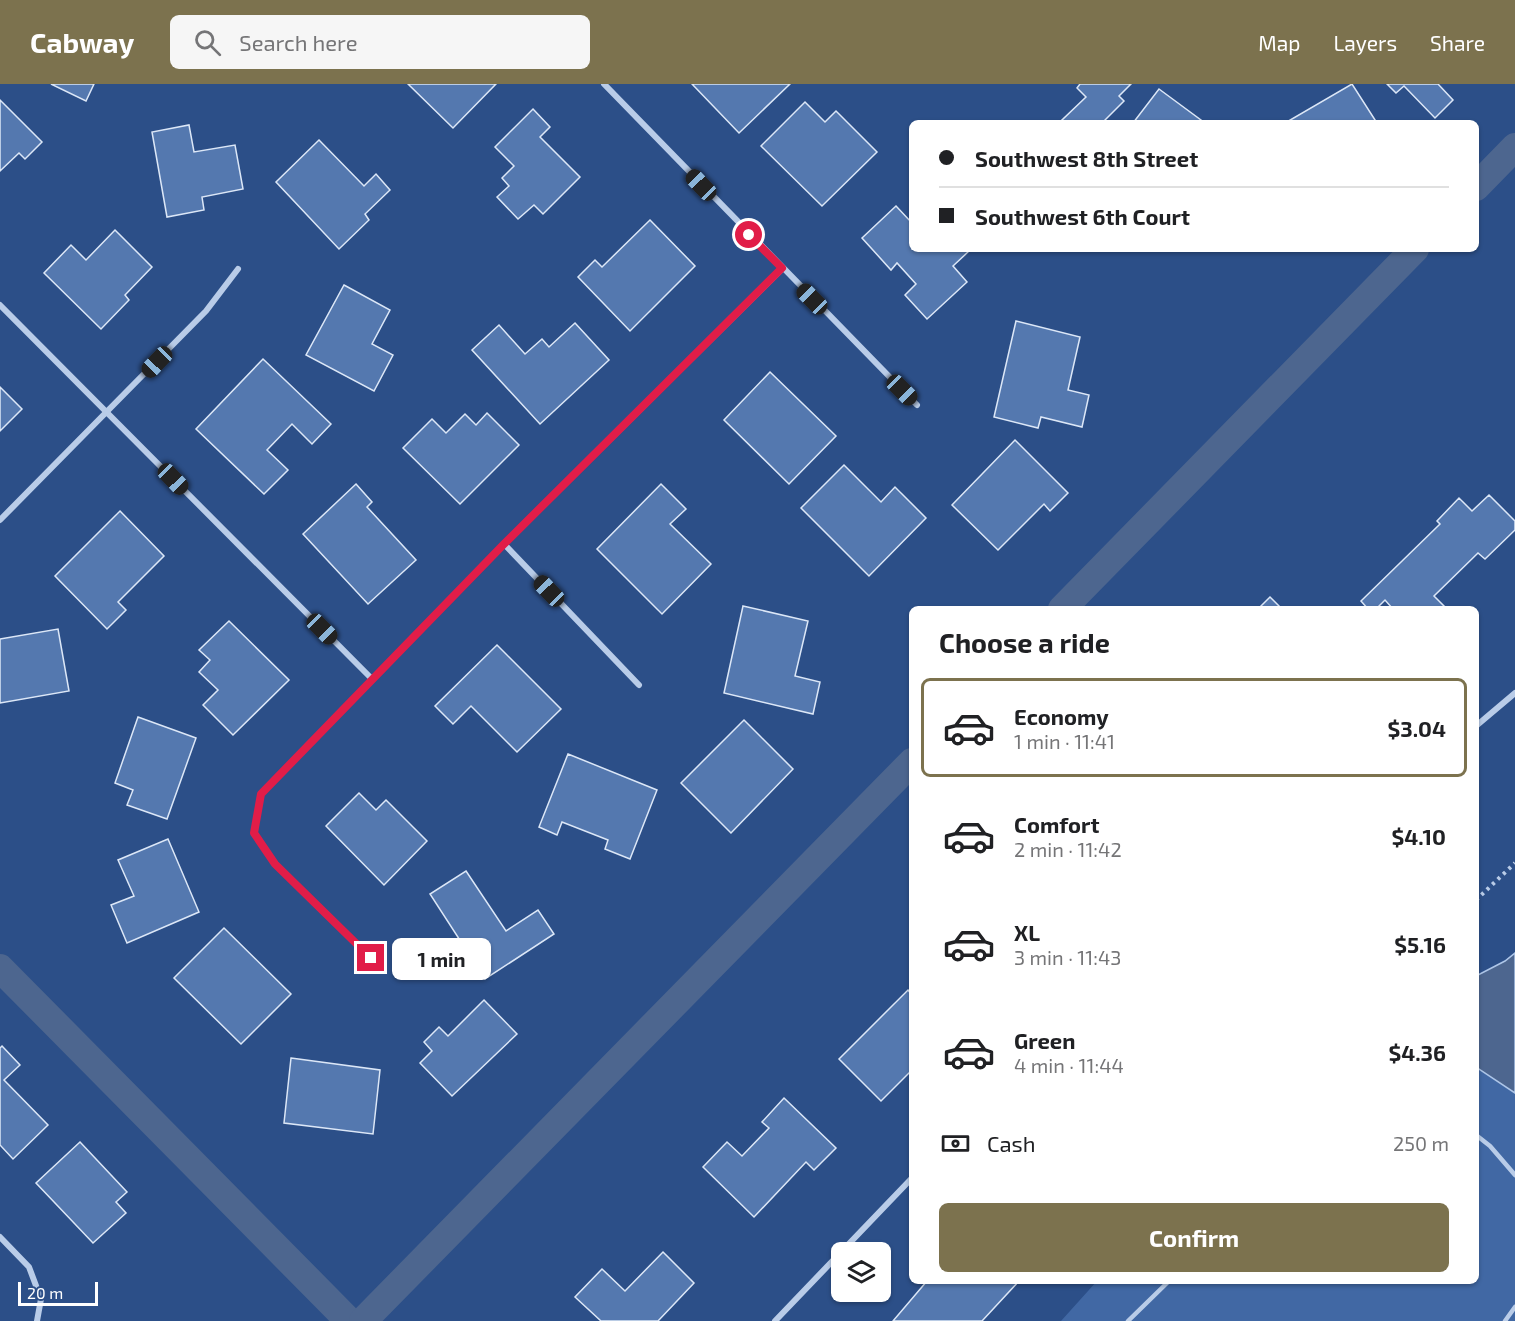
<!DOCTYPE html>
<html lang="en">
<head>
<meta charset="utf-8">
<style>
  :root { --surface:#fff; --page:#f6f6f6; --text:#202124; --muted:#757577; --line:#e0e0e0; --accent:#7c724e }
  body { margin:0; font-family:"Exo 2",sans-serif; background:var(--page); color:var(--text); height:100vh; display:flex; flex-direction:column; font-size:22px; white-space:nowrap }
  * { box-sizing:border-box; margin:0 }
  p { font-size:20px; color:var(--muted) }
  .icon { flex:none; width:33px; height:33px; fill:none; stroke:currentColor; stroke-width:2; stroke-linecap:round; stroke-linejoin:round }
  .map { position:relative; flex:1; overflow:hidden }
  .panel { position:absolute; left:909px; top:522px; width:570px; height:678px; display:flex; flex-direction:column; background:var(--surface); border-radius:9px; box-shadow:0 2px 4px #0004 }
  .panel>* { flex:none }
  .hud { position:absolute; left:909px; top:36px; width:570px; height:132px; border-radius:9px; box-shadow:0 2px 4px #0004; display:grid; align-content:center; height:132px; padding:0 30px; background:var(--surface) }
  .tools { position:absolute; left:831px; top:1158px; display:grid; gap:12px }
  .tools a { display:grid; place-items:center; width:60px; height:60px; border-radius:9px; background:var(--surface); box-shadow:0 2px 4px #0004; font-size:30px }
  .scale { position:absolute; left:18px; bottom:15px; width:80px; box-sizing:border-box; padding-left:6px; border:3px solid #fff; border-top:0; font-size:16px; line-height:21px; white-space:nowrap; color:#fff; -webkit-text-stroke:4px #2c4f88; paint-order:stroke }
  .end { position:absolute; width:27px; height:27px; margin:-14px; border:8px solid #e11d48; background:#fff; box-shadow:0 0 0 3px #fff }
  .from { border-radius:50% }
  .bubble { position:absolute; height:42px; border-radius:9px; background:var(--surface); box-shadow:0 2px 4px #0004; font-size:20px; font-weight:700; line-height:42px; text-align:center }
  .car { position:absolute; width:18px; height:36px; margin:-18px -9px; border-radius:8px; box-shadow:0 0 4px 2px #0007; background:linear-gradient(#222 24%,#8ab4d8 0 40%,#222 0 76%,#8ab4d8 0 86%,#222 0) }
  .hud b { display:flex; align-items:center; gap:21px; height:57px; font-size:22px }
  .hud b+b { border-top:2px solid var(--line) }
  .hud i { width:15px; height:15px; background:var(--text) }
  ul { padding:0; list-style:none }
  li { display:flex; align-items:center; gap:18px; height:99px; margin:0 12px 9px; padding:0 18px; border:3px solid transparent; border-radius:9px }
  li div { flex:1 }
  li b { display:block; font-size:22px }
  li em { font-style:normal; font-weight:700 }
  li.selected { border-color:var(--accent) }
  li>.icon { width:54px; height:54px; stroke-width:1.5 }
  h2 { padding:0 30px; font-size:27px; line-height:72px }
  .pay { display:flex; align-items:center; gap:15px; height:66px; padding:0 30px; font-size:22px }
  .pay p { margin-inline-start:auto }
  .action { display:flex; gap:12px; margin-top:auto; padding:12px 30px }
  .action a { flex:1; height:69px; border-radius:9px; background:var(--accent); color:#fff; font-size:24px; font-weight:700; line-height:69px; text-align:center }
  header { display:flex; align-items:center; gap:36px; box-sizing:border-box; height:84px; padding:0 30px; background:var(--accent); color:#fff }
  header strong { font-size:28px }
  nav { display:flex; gap:33px; margin-inline-start:auto; font-size:21px }
  .search { width:420px; height:54px; background:var(--page); display:flex; align-items:center; gap:15px; box-sizing:border-box; padding:0 21px; border-radius:9px; color:var(--muted); font-size:22px }
  .map>svg:first-child { display:block }
  .green { fill:#4168a4 }
  .water { fill:#4d668f; stroke:#aec6e8; stroke-width:1.5 }
  .lines { fill:none; stroke-linecap:round; stroke-linejoin:round }
  .canal { stroke:#4d668f; stroke-width:28 }
  .building { fill:#5478af; stroke:#dce7f7; stroke-width:1.5 }
  .path { stroke:#b9cce8; stroke-width:4; stroke-dasharray:3 4.5; stroke-linecap:butt }
  .service { stroke:#b9cce8; stroke-width:4.5 }
  .minor { stroke:#b9cce8; stroke-width:6 }
  .route { stroke:#e11d48; stroke-width:8 }
</style>
</head>
<body>
<header>
<strong>Cabway</strong>
<div class="search"><svg class="icon" aria-label="search" viewBox="0 0 24 24"><circle cx="10" cy="10" r="6"/><path d="M15 15l6 6"/></svg>Search here</div>
<nav><a>Map</a><a>Layers</a><a>Share</a></nav>
</header>
<div class="map">
<svg width="1515" height="1237" viewBox="0 0 1515 1237">
  <rect width="100%" height="100%" fill="#2c4f88"/>
  <path class="green" d="M1476,983L1515,1009V1237H1061L1097,1197H1476Z"/>
  <path class="water" d="M1515,869V1009L1476,983V892L1505,877Z"/>
  <g class="lines">
    <g class="canal">
      <path d="M1476,103L1515,63"/>
      <path d="M1062,525L1415,165"/>
      <path d="M0,884L349,1237"/>
      <path d="M363,1237L912,678"/>
    </g>
  </g>
  <g class="building">
    <path d="M51,0H94L86,17Z"/>
    <path d="M408,0H496L453,44Z"/>
    <path d="M692,0H790L739,49Z"/>
    <path d="M1080,0H1131L1119,12L1124,17L1102,39H1064L1061,37L1086,13L1077,4Z"/>
    <path d="M1352,0L1377,39H1285Z"/>
    <path d="M1387,0H1438L1453,16L1435,34L1404,2L1396,9Z"/>
    <path d="M1159,5L1205,39H1133Z"/>
    <path d="M0,16L42,58L25,75L19,69L0,87Z"/>
    <path d="M805,18L825,38L836,27L877,68L822,122L761,62Z"/>
    <path d="M533,25L550,43L540,53L580,93L543,130L534,121L518,135L497,113L509,102L502,94L514,82L495,63Z"/>
    <path d="M189,41L194,68L235,61L243,105L202,113L204,126L167,133L152,48Z"/>
    <path d="M319,56L364,102L376,90L390,106L365,130L369,136L339,165L276,98Z"/>
    <path d="M896,122L912,139V165H966L968,168L953,182L967,198L927,235L905,211L916,200L897,179L891,186L862,154Z"/>
    <path d="M650,136L695,182L630,247L578,193L595,176L602,183Z"/>
    <path d="M115,146L152,183L125,211L129,216L101,245L44,189L71,161L86,176Z"/>
    <path d="M344,201L390,226L372,260L393,271L374,307L306,271Z"/>
    <path d="M1016,237L1080,253L1068,306L1089,311L1082,343L1041,333L1038,344L994,333Z"/>
    <path d="M575,239L609,276L540,340L472,266L499,241L525,270L542,255L549,263Z"/>
    <path d="M263,275L331,340L312,360L292,340L267,366L288,386L264,410L196,345Z"/>
    <path d="M770,288L836,352L789,400L724,336Z"/>
    <path d="M0,303L22,325L0,347Z"/>
    <path d="M487,329L519,361L460,420L403,364L432,335L446,349L465,330L476,341Z"/>
    <path d="M1015,356L1068,409L1050,427L1044,420L998,466L952,421Z"/>
    <path d="M844,381L881,418L895,403L926,434L869,492L801,424Z"/>
    <path d="M356,400L372,418L367,423L416,476L368,520L303,450Z"/>
    <path d="M661,400L686,425L670,440L711,480L662,530L597,465Z"/>
    <path d="M1489,411L1515,437V446L1485,475L1478,469L1434,512L1446,524L1445,525H1393L1385,516L1376,525H1368L1361,517L1440,440L1437,437L1459,414L1472,427Z"/>
    <path d="M120,427L164,472L118,518L126,526L107,545L55,492Z"/>
    <path d="M1270,513L1282,525H1258Z"/>
    <path d="M743,522L808,537L795,592L820,598L813,630L724,609Z"/>
    <path d="M229,537L289,596L233,651L203,621L218,606L199,588L210,576L199,566Z"/>
    <path d="M58,545L69,607L0,619V555Z"/>
    <path d="M497,561L561,625L517,668L471,622L453,640L435,622Z"/>
    <path d="M138,633L196,654L167,735L127,721L133,706L115,699Z"/>
    <path d="M744,636L793,685L731,749L681,699Z"/>
    <path d="M568,670L657,706L630,775L605,765L608,756L562,738L557,751L539,743Z"/>
    <path d="M359,709L376,726L386,716L427,757L384,801L326,742Z"/>
    <path d="M168,755L199,828L127,859L111,821L134,812L118,776Z"/>
    <path d="M466,787L506,847L538,826L554,850L485,895L430,810Z"/>
    <path d="M224,844L291,910L241,960L174,894Z"/>
    <path d="M908,906L912,911V986L881,1017L839,975Z"/>
    <path d="M484,916L517,950L452,1012L420,979L432,967L424,958L439,943L448,952Z"/>
    <path d="M2,962L20,981L4,996L48,1041L13,1075L0,1061V964Z"/>
    <path d="M291,974L380,986L373,1050L284,1039Z"/>
    <path d="M784,1014L836,1064L814,1086L806,1078L754,1133L703,1083L727,1058L742,1072L769,1044L762,1038Z"/>
    <path d="M80,1058L127,1108L116,1118L126,1129L93,1159L36,1099Z"/>
    <path d="M663,1168L694,1199L658,1237H601L575,1213L602,1185L625,1207Z"/>
    <path d="M927,1197H1019L982,1237H893Z"/>
  </g>
  <g class="lines">
    <path class="path" d="M1476,816L1515,779"/>
    <g class="service">
      <path d="M1476,1051L1490,1062L1515,1091"/>
      <path d="M1128,1237L1169,1197"/>
      <path d="M1505,1237L1515,1223"/>
    </g>
    <g class="minor">
      <path d="M604,0L917,321"/>
      <path d="M0,221L372,595"/>
      <path d="M0,436L206,227L238,185"/>
      <path d="M504,460L639,601"/>
      <path d="M1476,642L1515,609"/>
      <path d="M371,874L275,780L254,749L261,710L504,460L782,185"/>
      <path d="M0,1153L29,1183L41,1215L37,1237"/>
      <path d="M775,1237L912,1094"/>
    </g>
  </g>
  <g class="lines">
    <path class="route" d="M371,874L275,780L254,749L261,710L504,460L782,184L749,151"/>
  </g>
</svg>
<div class="tools">
<a><svg class="icon" aria-label="layers" viewBox="0 0 24 24"><path d="M12 4l9 5-9 5-9-5zM3 14l9 5 9-5"/></svg></a>
</div>
<div class="scale">20 m</div>
<i class="end from" style="left:749px;top:151px"></i>
<i class="end" style="left:371px;top:874px"></i>
<div class="bubble" style="left:392px;top:854px;width:99px">1 min</div>
<i class="car" style="left:701px;top:101px;rotate:316deg"></i>
<i class="car" style="left:812px;top:215px;rotate:315deg"></i>
<i class="car" style="left:157px;top:278px;rotate:224deg"></i>
<i class="car" style="left:902px;top:306px;rotate:135deg"></i>
<i class="car" style="left:173px;top:395px;rotate:136deg"></i>
<i class="car" style="left:549px;top:507px;rotate:316deg"></i>
<i class="car" style="left:322px;top:545px;rotate:135deg"></i>
<div class="hud">
<b><i class="from"></i>Southwest 8th Street</b>
<b><i></i>Southwest 6th Court</b>
</div>
<section class="panel">
<h2>Choose a ride</h2>
<ul>
<li class="selected"><svg class="icon" aria-label="car" viewBox="0 0 24 24"><path d="M5 17H2v-5l4-1 3-4h7l3 4 3 1v5h-3M9 17h6M6 11h13"/><circle cx="7" cy="17" r="2"/><circle cx="17" cy="17" r="2"/></svg><div><b>Economy</b><p>1 min · 11:41</p></div><em>$3.04</em></li>
<li><svg class="icon" aria-label="car" viewBox="0 0 24 24"><path d="M5 17H2v-5l4-1 3-4h7l3 4 3 1v5h-3M9 17h6M6 11h13"/><circle cx="7" cy="17" r="2"/><circle cx="17" cy="17" r="2"/></svg><div><b>Comfort</b><p>2 min · 11:42</p></div><em>$4.10</em></li>
<li><svg class="icon" aria-label="car" viewBox="0 0 24 24"><path d="M5 17H2v-5l4-1 3-4h7l3 4 3 1v5h-3M9 17h6M6 11h13"/><circle cx="7" cy="17" r="2"/><circle cx="17" cy="17" r="2"/></svg><div><b>XL</b><p>3 min · 11:43</p></div><em>$5.16</em></li>
<li><svg class="icon" aria-label="car" viewBox="0 0 24 24"><path d="M5 17H2v-5l4-1 3-4h7l3 4 3 1v5h-3M9 17h6M6 11h13"/><circle cx="7" cy="17" r="2"/><circle cx="17" cy="17" r="2"/></svg><div><b>Green</b><p>4 min · 11:44</p></div><em>$4.36</em></li>
</ul>
<div class="pay"><svg class="icon" aria-label="cash" viewBox="0 0 24 24"><path d="M3 7h18v10H3z"/><circle cx="12" cy="12" r="2"/></svg>Cash<p>250 m</p></div>
<div class="action"><a>Confirm</a></div>
</section>
</div>
</body>
</html>
